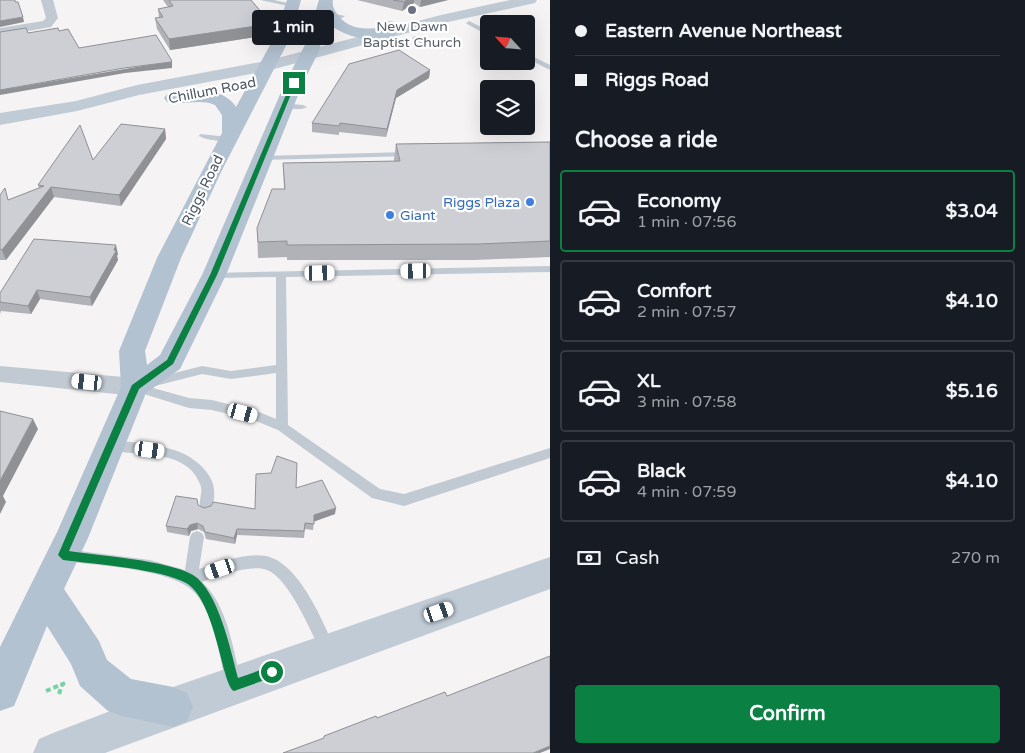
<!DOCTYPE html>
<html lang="en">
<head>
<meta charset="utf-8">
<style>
  :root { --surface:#171b24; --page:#242831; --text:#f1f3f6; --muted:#9ea1a6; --line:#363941; --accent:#0b8043 }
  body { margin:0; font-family:"Varela Round",sans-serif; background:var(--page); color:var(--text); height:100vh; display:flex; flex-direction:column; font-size:19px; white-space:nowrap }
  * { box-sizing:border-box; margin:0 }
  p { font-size:16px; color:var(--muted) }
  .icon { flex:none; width:28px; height:28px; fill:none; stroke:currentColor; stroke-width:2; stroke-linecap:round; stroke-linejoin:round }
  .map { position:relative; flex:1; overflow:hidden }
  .details { display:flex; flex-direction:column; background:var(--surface); width:475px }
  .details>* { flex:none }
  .banner { display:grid; align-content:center; height:110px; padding:0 25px; background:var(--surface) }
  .needle { width:32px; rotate:296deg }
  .buttons { position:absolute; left:480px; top:15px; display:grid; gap:10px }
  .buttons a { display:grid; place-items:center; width:55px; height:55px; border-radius:5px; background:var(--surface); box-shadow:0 5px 20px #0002; font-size:25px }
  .end { position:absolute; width:22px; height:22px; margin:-11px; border:6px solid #0b8043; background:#fff; box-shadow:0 0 0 2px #fff }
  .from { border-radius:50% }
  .bubble { position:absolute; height:35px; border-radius:5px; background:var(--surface); box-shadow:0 5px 20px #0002; font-size:16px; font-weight:700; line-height:35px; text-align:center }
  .car { position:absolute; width:15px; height:30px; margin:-15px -8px; border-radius:6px; box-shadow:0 0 4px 1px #0007; background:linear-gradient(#fff 24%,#345 0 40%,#fff 0 76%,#345 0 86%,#fff 0) }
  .banner b { display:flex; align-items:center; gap:18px; height:48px; font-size:19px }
  .banner b+b { border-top:1px solid var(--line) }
  .banner i { width:12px; height:12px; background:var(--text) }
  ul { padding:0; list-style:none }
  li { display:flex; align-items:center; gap:15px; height:82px; margin:0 10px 8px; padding:0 15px; border:2px solid var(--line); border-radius:5px }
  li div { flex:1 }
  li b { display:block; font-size:19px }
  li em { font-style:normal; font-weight:700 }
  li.active { border-color:var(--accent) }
  li>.icon { width:45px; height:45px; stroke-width:1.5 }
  h2 { padding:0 25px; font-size:22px; line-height:60px }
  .pay { display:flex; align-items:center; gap:12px; height:55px; padding:0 25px; font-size:19px }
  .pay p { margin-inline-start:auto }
  .action { display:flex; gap:10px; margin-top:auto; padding:10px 25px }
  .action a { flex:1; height:58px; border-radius:5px; background:var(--accent); color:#fff; font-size:20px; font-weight:700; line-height:58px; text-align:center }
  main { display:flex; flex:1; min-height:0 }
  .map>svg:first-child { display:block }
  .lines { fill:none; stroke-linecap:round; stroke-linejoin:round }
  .path { stroke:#7ad0a6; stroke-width:4; stroke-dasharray:5 3; stroke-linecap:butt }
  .lane { fill:#c1cad2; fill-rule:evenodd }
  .street { fill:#c1cad2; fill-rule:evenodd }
  .secondary { fill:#c1cbd6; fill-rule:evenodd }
  .primary { fill:#b3c2d1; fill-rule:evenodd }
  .wall { fill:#b0b2b7 }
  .shaded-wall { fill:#909195 }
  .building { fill:#cdcfd5; stroke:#909195 }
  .route { fill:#0b8043 }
  .worship-dot { fill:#6b7280; stroke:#fff; stroke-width:2 }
  .shop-dot { fill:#3f7fe0; stroke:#fff; stroke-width:2 }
  .labels { text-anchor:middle; stroke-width:4.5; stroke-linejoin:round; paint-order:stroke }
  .far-worship-label { font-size:14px; fill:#5b616d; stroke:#fff }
  .far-street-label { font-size:14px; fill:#4a5661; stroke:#fff }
  .far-shop-label { font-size:14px; fill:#366cbe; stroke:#fff; text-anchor:end }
</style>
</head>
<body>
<main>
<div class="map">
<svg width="550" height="753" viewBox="0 0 550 753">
  <rect width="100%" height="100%" fill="#f5f3f3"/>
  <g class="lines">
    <g class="path">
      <path d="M46,691L65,683"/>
      <path d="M59,694L62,685"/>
    </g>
    <g class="lane">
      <path d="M260,0H274L296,5L293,7Z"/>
      <path d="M330,13L345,16L342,18L328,16L327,15Z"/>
      <path d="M388,21H392L405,30L400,31L388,23Z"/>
      <path d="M469,21L489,31V36L467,24L466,23Z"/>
      <path d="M415,36L424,41L425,42L422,44L413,39L412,38Z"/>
      <path d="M526,53L550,65V70L526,58Z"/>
      <path d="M282,103L303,105L307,107C301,111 287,109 281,105Z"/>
      <path d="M200,134L228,137L232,139C225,143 206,140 199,136Z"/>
      <path d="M408,152H411V156L262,160L258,158L262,156Z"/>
      <path d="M550,266V272L286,277L288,425L380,489L404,494L550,448V458L404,506L372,498L278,430L256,421L212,410L189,408L131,390L129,387L131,384L135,383L189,398L212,400L259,412L276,419V373L231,379L202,374L151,387L147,386L145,383L147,380L151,379L202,366L231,371L276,365V277L214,278L211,277L209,275L211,273Z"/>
      <path d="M111,440C146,444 190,444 210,477C216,487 215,501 211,511L206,513L201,511C197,502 204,493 200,484C186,447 136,458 107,449L105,445L107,441Z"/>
      <path d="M197,531L202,533L204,537L199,569C219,563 244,552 266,556C299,563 323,621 335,649L332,654L327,657L322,654C312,634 289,578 267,570C251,564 219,576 202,582C228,606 233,649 241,681L239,687L233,689L227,687L225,681C219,652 215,618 196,594C174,568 97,566 64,561L59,560L57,555L59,550L64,549L150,560L185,570L190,537L192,533Z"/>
    </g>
    <g class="street">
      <path d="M41,0H53L58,18L51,27L0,36V28L43,21L46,18Z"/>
      <path d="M0,366L135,378L143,381L146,387L143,393L135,396L0,382Z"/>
    </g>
    <g class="secondary">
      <path d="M510,0H537L535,3L448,22L267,71L139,95L77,111L0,125V113L76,101L137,85L266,61L441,15Z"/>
      <path d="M550,557V589L105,753H33L39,739L53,733L173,687Z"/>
    </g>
    <path class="primary" d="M287,0H301L291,36L222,170L181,258L145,351L147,365L160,355L202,275L285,83L306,43L319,0H333C332,6 334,10 338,15C355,39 387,21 396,33C385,48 338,36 328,22L318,53L303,83L226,275L180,369L146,393L88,538L64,589L99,641L107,660L131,679L173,687L187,693L193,707L187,721L173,727L122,716L108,711L80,686L71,664L47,626L14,706L0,711V647L58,530L121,387L119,351L157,258L222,133V115L215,105C199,98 183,106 167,102L164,98L167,94C188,89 223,86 236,107L275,36Z"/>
  </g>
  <g class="wall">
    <path d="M163,0H251L263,14L264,24H262L263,36L170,50L157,29L155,18H159L158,9L168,7Z"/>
    <path d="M357,0H448L420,7L414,3L402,11Z"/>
    <path d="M430,70L429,78L396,98L386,137L339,132V135L312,132V123Z"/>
    <path d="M165,129L166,139L121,206L54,197L6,260H0V195L9,200L39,188L38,185Z"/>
    <path d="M550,142V257L474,260H287V257L258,258L257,228L284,189L283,163L394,161V159L396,144Z"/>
    <path d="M118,254L117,256L118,260L92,306L40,299L31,314L1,311L0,314V293Z"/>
    <path d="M296,488L335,514L314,521L313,530L305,529L304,538L237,535L235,544L206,539L204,532L198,529L191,531L189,536L167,532L166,526L198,505L204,508L255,509Z"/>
  </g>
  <g class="shaded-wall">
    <path d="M407,0H414V3L402,11L404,2Z"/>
    <path d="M421,0H448L420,7Z"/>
    <path d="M263,14L264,24L254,25V15Z"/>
    <path d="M23,17L24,22L0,27V21Z"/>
    <path d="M263,25V36L170,50L169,39Z"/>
    <path d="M172,61V68L125,73L0,95V90Z"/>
    <path d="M430,70L429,78L396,98L386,137L387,129L397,90Z"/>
    <path d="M165,129L166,139L121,206L119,195Z"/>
    <path d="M51,187L54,197L6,260L2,250Z"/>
    <path d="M116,245L118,254L117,256L118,260L92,306L90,297Z"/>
    <path d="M37,290L40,299L31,314L28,306Z"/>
    <path d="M33,419L38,429L3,496L6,502L0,514V481Z"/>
    <path d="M336,508L335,514L313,522L314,515Z"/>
    <path d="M197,523L198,529L191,531L189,536L187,529L190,525Z"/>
    <path d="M237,529V535L235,544L234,538Z"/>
    <path d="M550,746V749L540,753H533Z"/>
  </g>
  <g class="building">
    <path d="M0,0H15V2H18L23,17L0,21Z"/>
    <path d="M169,0H251L263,14L254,15L263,25L169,39L155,18L163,17L158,9L173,6Z"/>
    <path d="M393,0H407L404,2Z"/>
    <path d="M26,28L28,33L58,28L59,31L68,29L79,48L156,35L172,61L171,62L124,68L0,90V32Z"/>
    <path d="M399,50L430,70L397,90L387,129L340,123L339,126L312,123L349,64Z"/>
    <path d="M121,124L165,129L119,195L51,187L2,250L0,249V195L5,188L8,200L44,186L38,185L80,125L93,160Z"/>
    <path d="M550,142V241L479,244L287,245V241L258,242L257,228L272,189H285L283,163L400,161L396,144Z"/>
    <path d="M34,239L116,245L114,250L116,251L90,297L37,290L28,306L0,302V293Z"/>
    <path d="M0,411L33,419L0,481Z"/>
    <path d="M277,456L297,463L296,488L322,480L336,508L314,515V524L305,523L304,531L237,529L234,538L205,532L203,526L197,523L190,525L187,529L166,526L176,496L197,499L198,505L204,508L211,506L213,502L255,509L256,474L271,473Z"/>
    <path d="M550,656V746L533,753H283L324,738V736L376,716L377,718L445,692L447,696Z"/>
  </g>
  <path class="route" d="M296,82L217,275L173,364L139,389L69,551C100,556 167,560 193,575C218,590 231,651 238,678L272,666L277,672L276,676L234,691C222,686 216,600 186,583C161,569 93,564 63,560L58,555L132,385L167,360L210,275L291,83Z"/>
  <circle class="worship-dot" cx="412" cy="10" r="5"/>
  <g class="shop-dot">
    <circle cx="530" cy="202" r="5"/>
    <circle cx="390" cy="215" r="5"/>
  </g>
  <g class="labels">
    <g class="far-worship-label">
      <text x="412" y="31">New Dawn<tspan x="412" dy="16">Baptist Church</tspan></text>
    </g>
    <g class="far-street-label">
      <text transform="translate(212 90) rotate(-11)" y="5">Chillum Road</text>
      <text transform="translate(202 190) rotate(-64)" y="5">Riggs Road</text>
    </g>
    <g class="far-shop-label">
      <text x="520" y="207">Riggs Plaza</text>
      <text x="400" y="220" text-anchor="start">Giant</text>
    </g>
  </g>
</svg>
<div class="buttons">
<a><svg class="needle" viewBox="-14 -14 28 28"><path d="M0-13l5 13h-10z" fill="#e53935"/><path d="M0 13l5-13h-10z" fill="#9ea1a6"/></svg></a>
<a><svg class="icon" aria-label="layers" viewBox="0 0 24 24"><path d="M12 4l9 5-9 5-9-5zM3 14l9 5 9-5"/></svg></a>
</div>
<i class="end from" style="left:272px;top:672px"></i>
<i class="end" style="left:294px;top:83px"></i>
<div class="bubble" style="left:252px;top:10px;width:82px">1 min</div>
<i class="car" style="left:416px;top:271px;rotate:269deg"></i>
<i class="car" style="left:320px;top:273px;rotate:89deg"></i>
<i class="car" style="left:87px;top:382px;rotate:276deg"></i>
<i class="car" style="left:243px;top:413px;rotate:105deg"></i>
<i class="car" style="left:150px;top:450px;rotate:98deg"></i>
<i class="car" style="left:220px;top:569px;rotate:251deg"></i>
<i class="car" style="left:439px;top:612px;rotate:71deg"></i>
</div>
<section class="details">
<div class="banner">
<b><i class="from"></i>Eastern Avenue Northeast</b>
<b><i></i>Riggs Road</b>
</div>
<h2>Choose a ride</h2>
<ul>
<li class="active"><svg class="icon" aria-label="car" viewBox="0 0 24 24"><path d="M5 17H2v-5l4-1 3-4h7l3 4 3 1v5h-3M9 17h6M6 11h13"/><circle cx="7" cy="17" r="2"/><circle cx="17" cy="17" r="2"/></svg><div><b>Economy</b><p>1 min · 07:56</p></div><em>$3.04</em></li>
<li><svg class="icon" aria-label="car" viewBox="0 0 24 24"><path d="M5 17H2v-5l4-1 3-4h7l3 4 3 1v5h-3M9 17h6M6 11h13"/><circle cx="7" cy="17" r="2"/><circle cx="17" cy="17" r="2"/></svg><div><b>Comfort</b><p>2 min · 07:57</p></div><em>$4.10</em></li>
<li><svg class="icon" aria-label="car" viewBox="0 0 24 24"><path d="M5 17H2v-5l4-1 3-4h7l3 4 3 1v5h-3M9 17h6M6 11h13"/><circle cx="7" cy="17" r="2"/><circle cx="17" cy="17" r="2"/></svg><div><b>XL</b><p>3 min · 07:58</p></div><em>$5.16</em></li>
<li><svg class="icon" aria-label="car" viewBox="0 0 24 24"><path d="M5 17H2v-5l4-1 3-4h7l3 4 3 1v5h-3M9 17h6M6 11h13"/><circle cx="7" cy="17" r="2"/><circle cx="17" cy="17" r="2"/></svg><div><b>Black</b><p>4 min · 07:59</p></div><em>$4.10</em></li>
</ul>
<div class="pay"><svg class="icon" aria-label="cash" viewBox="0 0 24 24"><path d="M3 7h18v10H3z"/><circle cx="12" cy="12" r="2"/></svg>Cash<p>270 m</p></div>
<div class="action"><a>Confirm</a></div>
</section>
</main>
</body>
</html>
